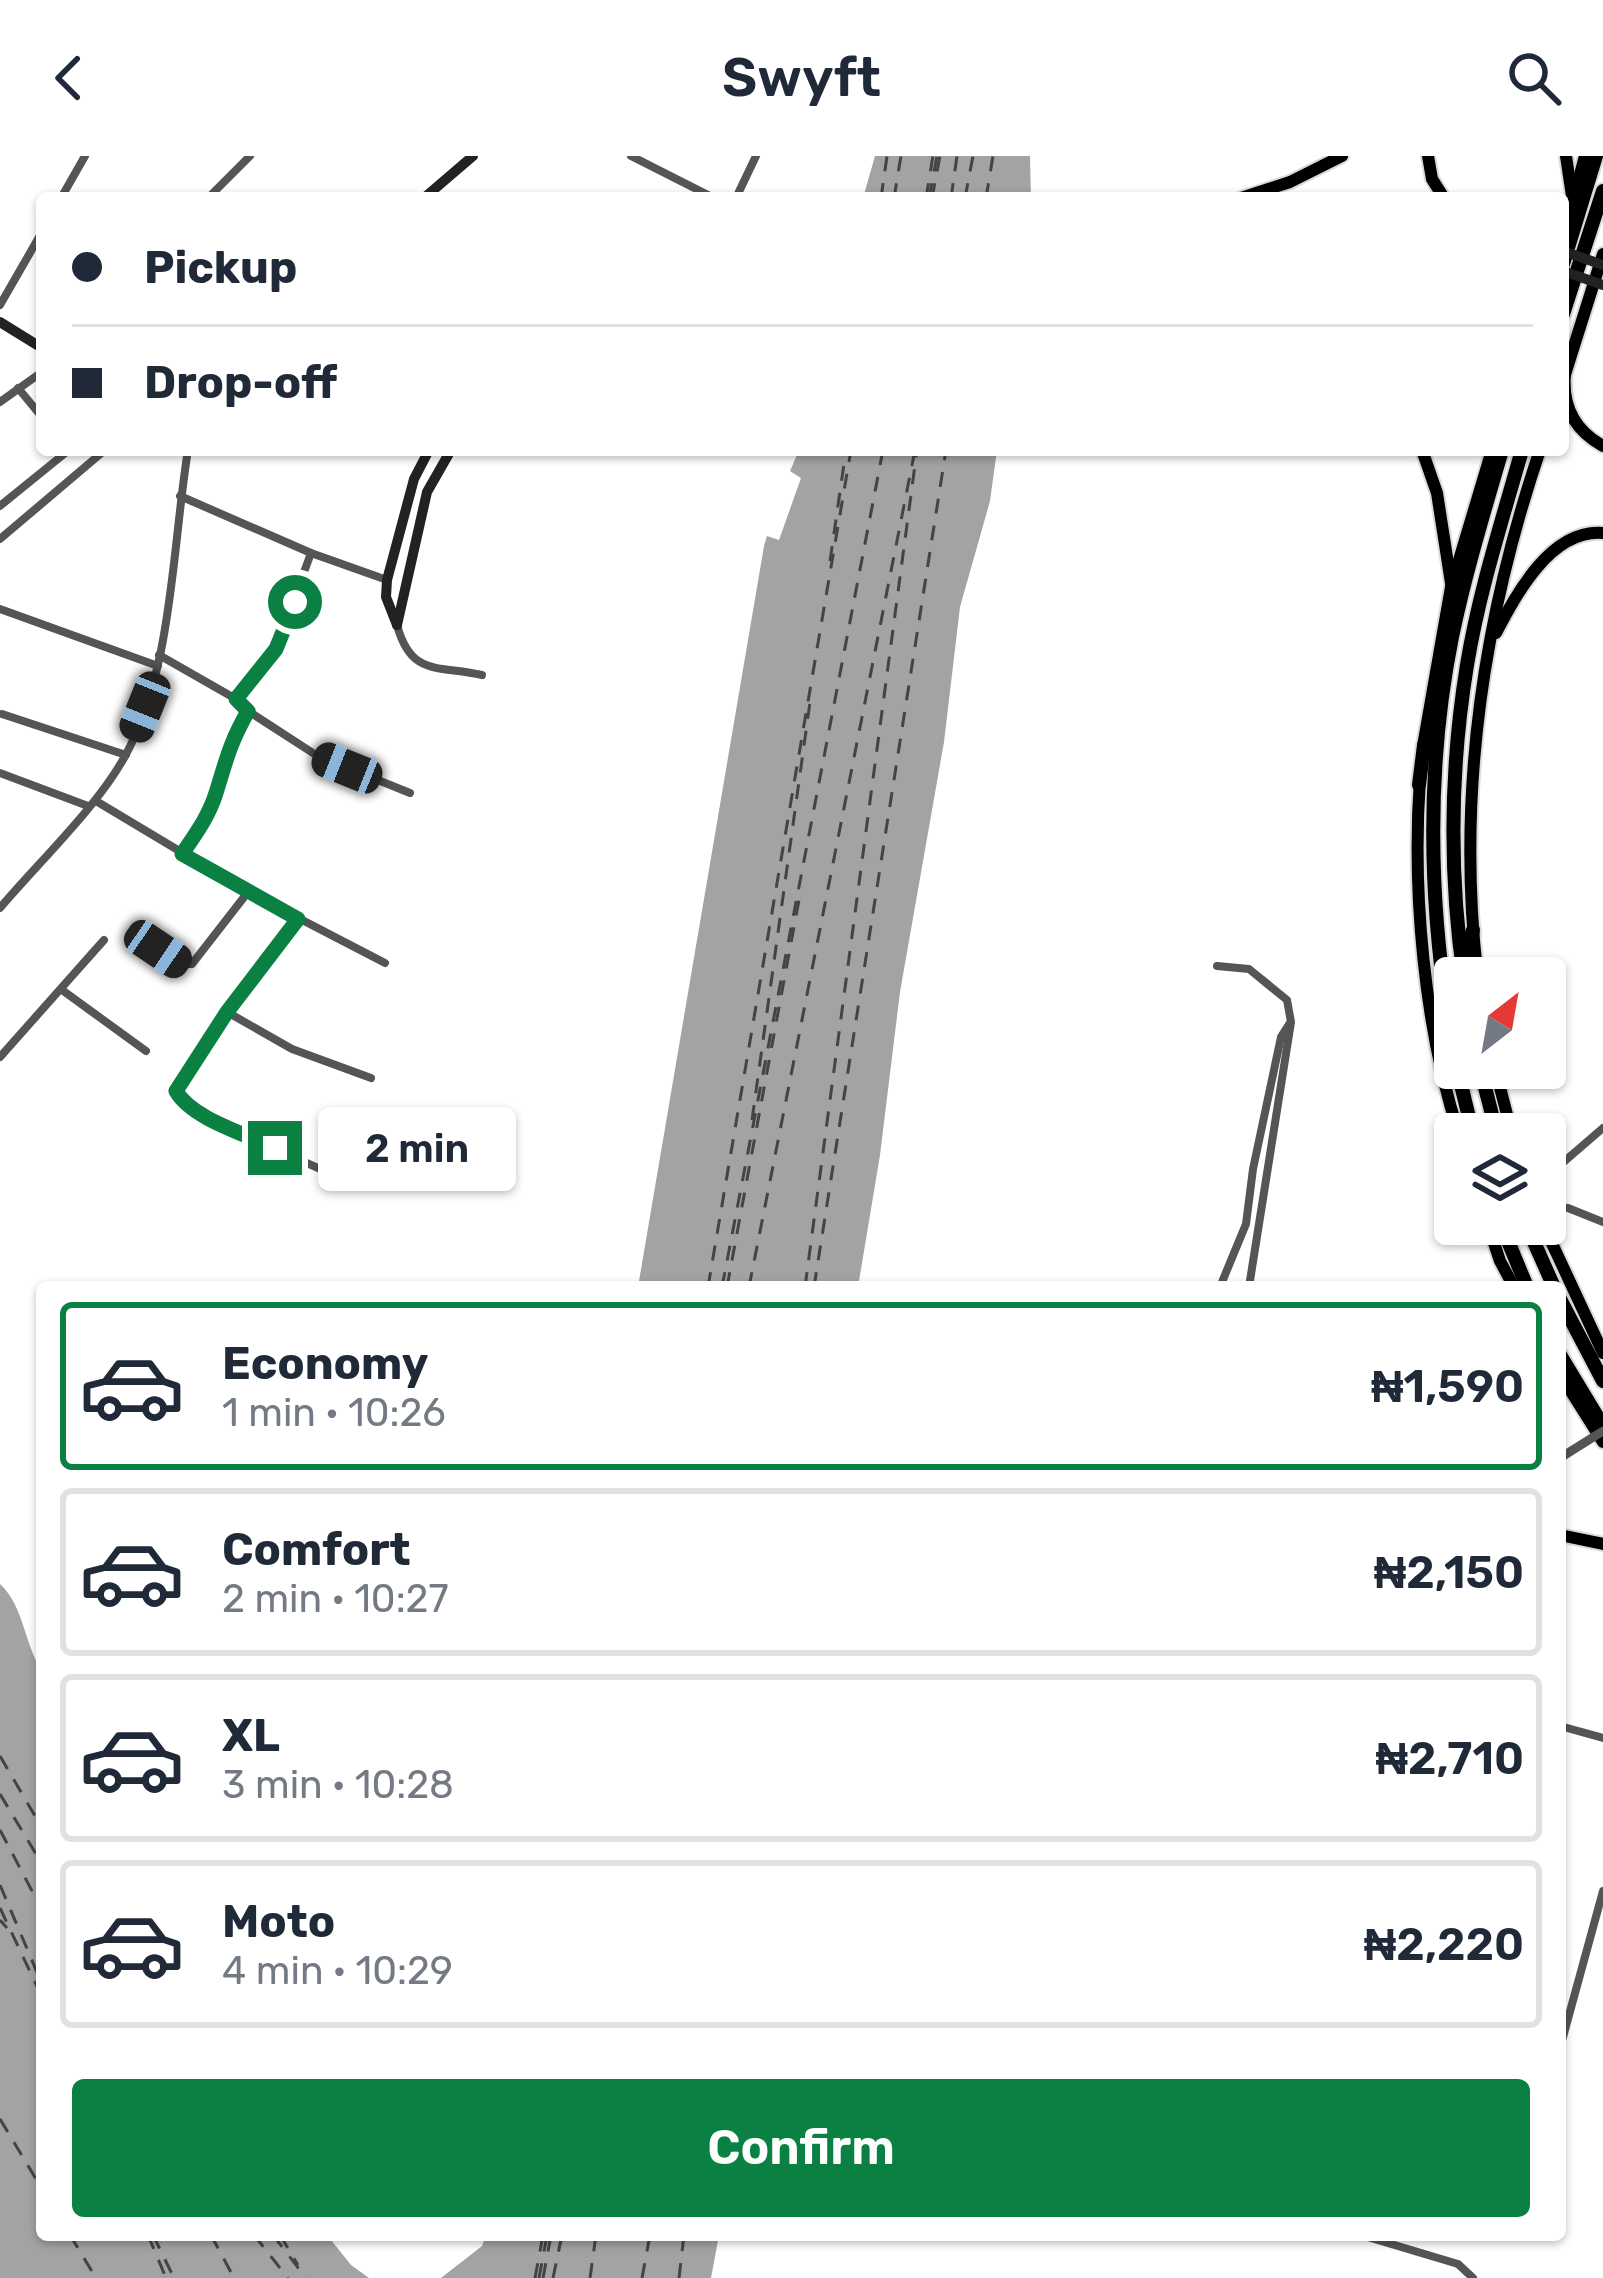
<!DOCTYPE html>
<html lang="en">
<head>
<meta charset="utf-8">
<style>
  :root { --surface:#fff; --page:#f6f6f7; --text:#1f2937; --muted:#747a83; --line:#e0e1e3; --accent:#0b8043 }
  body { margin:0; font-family:Rubik,sans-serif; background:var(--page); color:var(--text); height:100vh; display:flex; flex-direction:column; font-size:45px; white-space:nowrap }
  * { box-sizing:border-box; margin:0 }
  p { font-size:39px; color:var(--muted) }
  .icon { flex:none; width:66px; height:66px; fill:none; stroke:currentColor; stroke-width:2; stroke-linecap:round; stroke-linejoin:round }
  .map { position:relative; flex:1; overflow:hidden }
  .sheet { position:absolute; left:36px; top:1125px; width:1530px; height:960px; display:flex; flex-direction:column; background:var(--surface); border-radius:12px; box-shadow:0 3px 9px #0004 }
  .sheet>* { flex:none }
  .guide { position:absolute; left:36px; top:36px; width:1533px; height:264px; border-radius:12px; box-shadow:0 3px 9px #0004; display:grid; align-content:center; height:264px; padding:0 36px; background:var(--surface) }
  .needle { width:78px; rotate:31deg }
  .tools { position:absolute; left:1434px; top:801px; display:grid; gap:24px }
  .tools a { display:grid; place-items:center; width:132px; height:132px; border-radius:12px; background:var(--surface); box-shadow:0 3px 9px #0004; font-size:60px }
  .end { position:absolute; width:54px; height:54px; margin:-27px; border:15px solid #0b8043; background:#fff; box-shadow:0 0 0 6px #fff }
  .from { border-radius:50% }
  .bubble { position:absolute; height:84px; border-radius:12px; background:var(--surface); box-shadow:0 3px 9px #0004; font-size:39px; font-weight:600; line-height:84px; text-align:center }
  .car { position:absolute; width:36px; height:72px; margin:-36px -18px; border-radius:15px; box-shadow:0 0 9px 3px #0007; background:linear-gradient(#222 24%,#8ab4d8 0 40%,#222 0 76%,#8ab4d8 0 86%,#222 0) }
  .guide b { display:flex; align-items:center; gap:42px; height:114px; font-size:45px }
  .guide b+b { border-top:3px solid var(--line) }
  .guide i { width:30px; height:30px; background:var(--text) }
  ul { padding:21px 0 0; list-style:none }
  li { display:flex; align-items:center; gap:36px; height:168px; margin:0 24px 18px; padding:0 12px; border:6px solid var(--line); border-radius:12px }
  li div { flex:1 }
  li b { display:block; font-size:45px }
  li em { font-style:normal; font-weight:600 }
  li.on { border-color:var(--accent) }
  li>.icon { width:108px; height:108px; stroke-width:1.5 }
  .action { display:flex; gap:24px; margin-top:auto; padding:24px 36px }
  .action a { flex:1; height:138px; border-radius:12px; background:var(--accent); color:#fff; font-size:48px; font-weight:600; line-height:138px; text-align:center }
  header { display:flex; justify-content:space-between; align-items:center; height:156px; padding:0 36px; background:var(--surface); font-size:54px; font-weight:600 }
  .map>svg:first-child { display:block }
  .water { fill:#a3a3a3 }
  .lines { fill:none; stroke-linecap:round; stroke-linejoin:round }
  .ferry { stroke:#444; stroke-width:3; stroke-dasharray:15 12; stroke-linecap:butt }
  .primary-casing { stroke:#dbdbdb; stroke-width:16 }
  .motorway-casing { stroke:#dbdbdb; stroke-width:18 }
  .minor { stroke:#555; stroke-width:8 }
  .secondary { stroke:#222; stroke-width:10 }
  .primary { stroke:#000; stroke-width:12 }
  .motorway { stroke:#000; stroke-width:14 }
  .tertiary-bridge { stroke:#555; stroke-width:9 }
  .secondary-bridge { stroke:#222; stroke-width:10 }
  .route { stroke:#0b8043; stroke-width:15 }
</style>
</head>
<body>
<header><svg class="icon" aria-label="back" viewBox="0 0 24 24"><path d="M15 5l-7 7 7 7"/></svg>Swyft<svg class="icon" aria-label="search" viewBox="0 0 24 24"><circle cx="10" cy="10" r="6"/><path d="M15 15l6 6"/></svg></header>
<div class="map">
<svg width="1603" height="2122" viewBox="0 0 1603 2122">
  <rect width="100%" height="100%" fill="#fff"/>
  <g class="water">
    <path d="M875,0H1030L1031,42H863Z"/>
    <path d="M799,294H997L990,345L960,451L944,586L900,836L880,999L858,1131H638L764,390L767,380L779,384L801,322L790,315Z"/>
    <path d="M0,1428C24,1450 24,1488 42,1515V2079H327L351,2109L369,2122H0Z"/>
    <path d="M486,2079H719L711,2122H441L482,2090Z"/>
  </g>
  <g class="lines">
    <g class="ferry">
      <path d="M881,42L887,0"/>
      <path d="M894,42L901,0"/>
      <path d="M926,42L933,0"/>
      <path d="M929,42L937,0"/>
      <path d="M932,42L940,0"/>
      <path d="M951,42L957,0"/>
      <path d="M965,42L973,0"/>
      <path d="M986,42L993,0"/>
      <path d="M830,405L846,294"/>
      <path d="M752,964L811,539"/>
      <path d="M708,1131L851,294"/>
      <path d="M722,1131L883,294"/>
      <path d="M727,1131L799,744"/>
      <path d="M749,1131L915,294"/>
      <path d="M805,1131L917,294"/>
      <path d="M814,1131L946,294"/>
      <path d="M0,1600L42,1672"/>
      <path d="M0,1638L42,1708"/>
      <path d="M0,1674L42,1754"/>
      <path d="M0,1729L42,1828"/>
      <path d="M0,1752L42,1841"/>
      <path d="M0,1764L7,1772"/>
      <path d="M0,1963L42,2033"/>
      <path d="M70,2079L96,2122"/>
      <path d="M148,2079L166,2122"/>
      <path d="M153,2079L174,2122"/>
      <path d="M211,2079L234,2122"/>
      <path d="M254,2079L288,2122"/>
      <path d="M273,2079L306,2122"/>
      <path d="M280,2079L298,2109"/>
      <path d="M535,2122L543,2079"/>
      <path d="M539,2122L547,2079"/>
      <path d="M543,2122L551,2079"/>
      <path d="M553,2122L562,2079"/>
      <path d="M590,2122L596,2079"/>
      <path d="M642,2122L650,2079"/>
      <path d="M679,2122L684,2079"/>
    </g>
    <defs>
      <g id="primary">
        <path d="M1428,0L1432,23L1444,42"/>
        <path d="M1566,0L1572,40"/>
        <path d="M1241,42L1290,26L1342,0"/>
        <path d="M1563,81L1585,0"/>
        <path d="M1565,218C1562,250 1574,274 1603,290"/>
        <path d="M1563,225L1603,98"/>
        <path d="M1422,294L1437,337L1451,427"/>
        <path d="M1496,477C1517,437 1551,373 1603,377"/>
        <path d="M1423,590L1451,431L1492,294"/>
        <path d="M1420,623C1412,734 1424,872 1459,978"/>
        <path d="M1477,815C1457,638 1483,463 1540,294"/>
        <path d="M1495,912L1512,978"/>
        <path d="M1543,1068L1603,1197"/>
        <path d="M1490,1075L1500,1105L1514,1131"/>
        <path d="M1560,1218L1603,1286"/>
        <path d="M1560,1379L1603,1388"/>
      </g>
      <g id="motorway">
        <path d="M1563,108L1596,0"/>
        <path d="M1563,158L1603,35"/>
        <path d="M1419,629L1424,589L1437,567"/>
        <path d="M1465,793L1477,822"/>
        <path d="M1466,799L1473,774"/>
        <path d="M1464,822C1449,718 1450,613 1467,509C1479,436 1502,365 1522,294"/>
        <path d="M1455,902C1429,762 1424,621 1452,481C1465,418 1484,356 1502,294"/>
        <path d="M1457,912L1473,978"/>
        <path d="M1480,912L1497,978"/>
        <path d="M1489,1068L1492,1079"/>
        <path d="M1501,1068L1527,1131"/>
        <path d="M1526,1068L1554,1131"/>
        <path d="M1560,1143L1603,1225"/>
        <path d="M1560,1199L1603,1270"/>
      </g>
    </defs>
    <use href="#primary" class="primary-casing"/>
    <use href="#motorway" class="motorway-casing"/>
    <g class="minor">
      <path d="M631,0L714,42"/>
      <path d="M61,42L85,0"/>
      <path d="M208,42L250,0"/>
      <path d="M736,42L756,0"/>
      <path d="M0,149L42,76"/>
      <path d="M18,232L42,261"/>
      <path d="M0,246L42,216"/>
      <path d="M180,340L311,397L387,424"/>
      <path d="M0,350L69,294"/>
      <path d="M0,383L105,294"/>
      <path d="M0,453L158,510"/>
      <path d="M397,469C411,521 438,509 482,519"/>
      <path d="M159,499L236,543L248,555C229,589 227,602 216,637C209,660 195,678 182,698"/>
      <path d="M236,543L276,493L311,397"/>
      <path d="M248,555L316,599L410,637"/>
      <path d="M2,558L126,599"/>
      <path d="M0,617L88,650"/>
      <path d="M96,645L248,736L385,807"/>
      <path d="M0,752C39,706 96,652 124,602C173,514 172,392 188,294"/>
      <path d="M299,763L227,856L177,935C188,959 313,1009 343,1023"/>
      <path d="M135,778L180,808H192L248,736"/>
      <path d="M1217,810L1249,813L1287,844L1291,866L1249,1131"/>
      <path d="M62,834L146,895"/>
      <path d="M227,856L292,893L371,922"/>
      <path d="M0,901L104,784"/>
      <path d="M1545,1022L1603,972"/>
      <path d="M1545,1050L1568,1052L1603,1066"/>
      <path d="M1220,1131L1246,1068L1253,1013L1281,881L1290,867"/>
      <path d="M1560,1570L1603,1582"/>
      <path d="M1560,1892L1603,1735"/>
      <path d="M1361,2079L1458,2108L1473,2122"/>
    </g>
    <g class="secondary">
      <path d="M424,42L473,0"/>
      <path d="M0,166L42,192"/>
      <path d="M397,469L427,336L451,294"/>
      <path d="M397,469L386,441L387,424L414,323L429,294"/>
    </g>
    <use href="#primary" class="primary"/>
    <use href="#motorway" class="motorway"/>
    <path class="tertiary-bridge" d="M1560,1302L1603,1275"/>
    <g class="secondary-bridge">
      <path d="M1563,95L1603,109"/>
      <path d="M1563,115L1603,129"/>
    </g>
  </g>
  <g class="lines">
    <path class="route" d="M275,992C246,978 192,963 176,935L227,856L298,763L182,698C195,679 209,660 216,637C227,602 229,589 248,555L236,543L276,493L295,446"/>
  </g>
</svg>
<div class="tools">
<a><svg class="needle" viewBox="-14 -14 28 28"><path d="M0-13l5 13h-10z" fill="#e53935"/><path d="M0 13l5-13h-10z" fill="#747a83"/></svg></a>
<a><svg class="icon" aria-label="layers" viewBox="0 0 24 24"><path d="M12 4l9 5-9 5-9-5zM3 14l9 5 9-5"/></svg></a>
</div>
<i class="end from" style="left:295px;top:446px"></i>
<i class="end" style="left:275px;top:992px"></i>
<div class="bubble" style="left:318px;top:951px;width:198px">2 min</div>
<i class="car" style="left:145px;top:551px;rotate:202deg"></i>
<i class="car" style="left:347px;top:612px;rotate:292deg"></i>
<i class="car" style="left:158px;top:793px;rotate:124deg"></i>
<div class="guide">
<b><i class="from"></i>Pickup</b>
<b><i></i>Drop-off</b>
</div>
<section class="sheet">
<ul>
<li class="on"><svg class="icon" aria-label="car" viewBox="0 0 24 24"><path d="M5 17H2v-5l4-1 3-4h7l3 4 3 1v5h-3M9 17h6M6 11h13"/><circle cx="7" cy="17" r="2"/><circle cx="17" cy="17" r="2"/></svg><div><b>Economy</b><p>1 min · 10:26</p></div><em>₦1,590</em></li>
<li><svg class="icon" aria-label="car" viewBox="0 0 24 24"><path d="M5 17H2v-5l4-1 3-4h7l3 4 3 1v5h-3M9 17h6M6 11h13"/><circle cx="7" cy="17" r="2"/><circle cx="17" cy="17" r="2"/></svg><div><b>Comfort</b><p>2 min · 10:27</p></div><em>₦2,150</em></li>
<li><svg class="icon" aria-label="car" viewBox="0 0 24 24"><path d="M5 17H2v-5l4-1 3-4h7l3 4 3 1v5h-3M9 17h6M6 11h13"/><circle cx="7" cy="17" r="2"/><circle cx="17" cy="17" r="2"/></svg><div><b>XL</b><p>3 min · 10:28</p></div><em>₦2,710</em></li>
<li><svg class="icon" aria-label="car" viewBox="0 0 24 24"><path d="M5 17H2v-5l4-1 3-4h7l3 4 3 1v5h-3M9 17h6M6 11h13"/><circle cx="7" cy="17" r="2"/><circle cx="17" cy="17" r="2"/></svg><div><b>Moto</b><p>4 min · 10:29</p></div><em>₦2,220</em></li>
</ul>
<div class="action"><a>Confirm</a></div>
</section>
</div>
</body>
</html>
